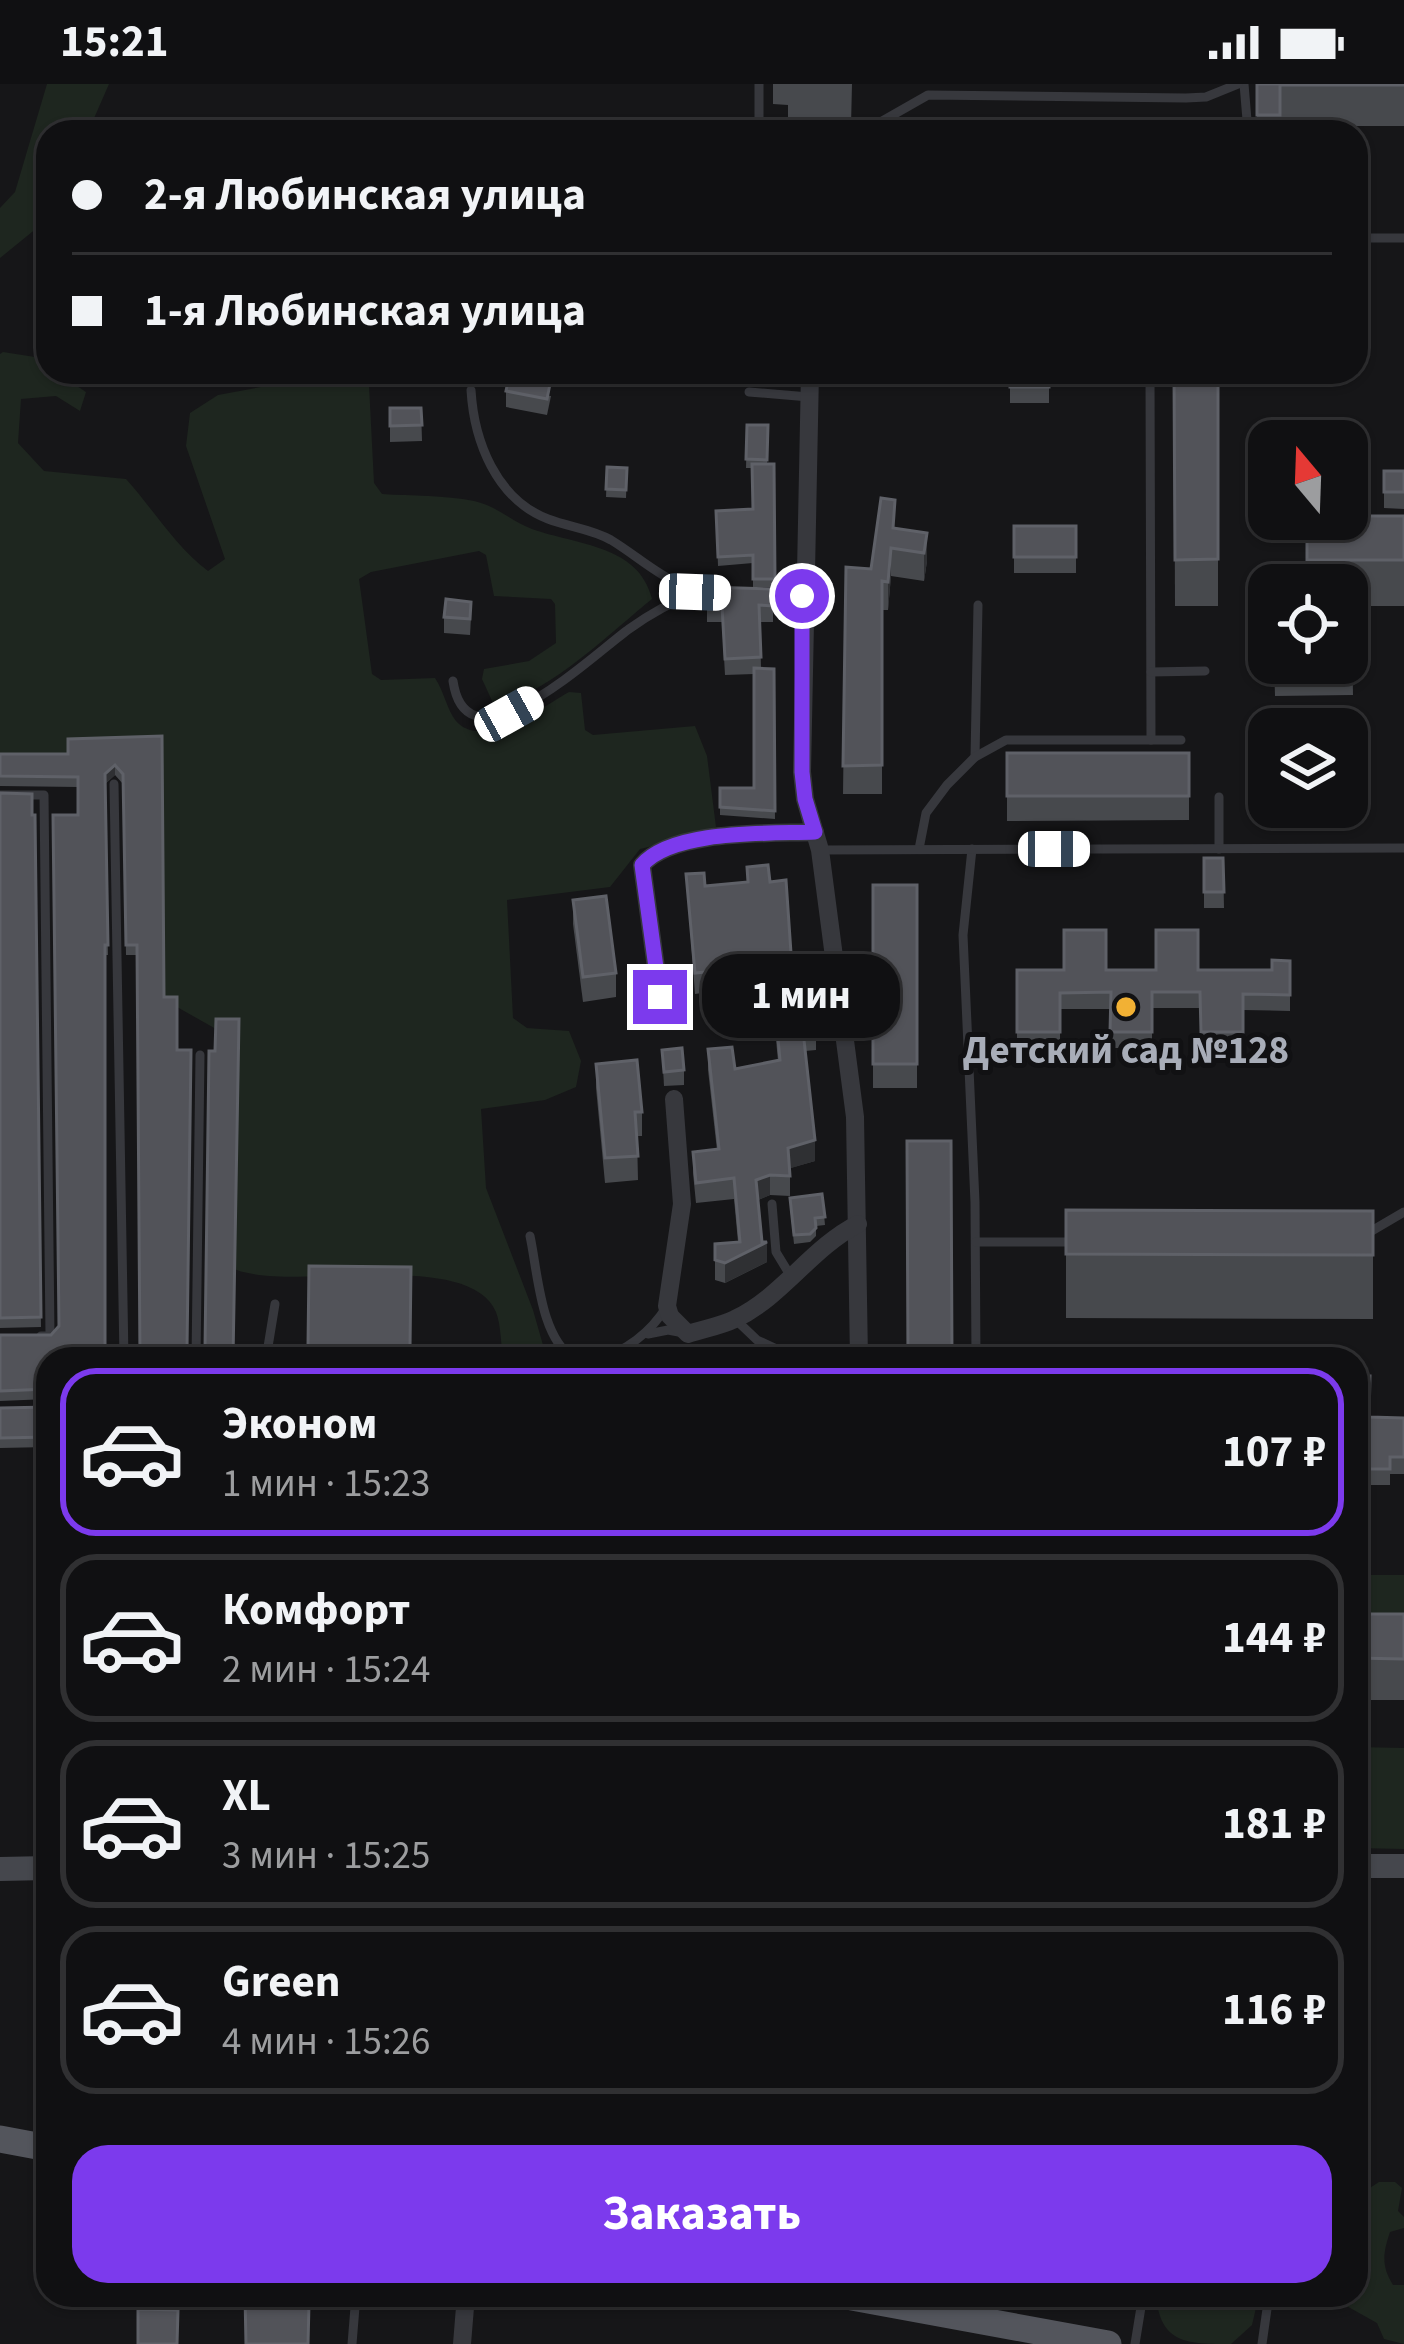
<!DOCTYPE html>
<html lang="ru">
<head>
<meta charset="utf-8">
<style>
  :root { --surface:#101012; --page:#19191b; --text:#f1f3f6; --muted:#9c9d9f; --line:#303032; --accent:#7c3aed }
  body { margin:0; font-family:"Source Sans 3",sans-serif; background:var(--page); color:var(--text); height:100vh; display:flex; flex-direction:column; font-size:45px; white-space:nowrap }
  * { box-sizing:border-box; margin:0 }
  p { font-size:39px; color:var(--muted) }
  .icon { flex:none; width:66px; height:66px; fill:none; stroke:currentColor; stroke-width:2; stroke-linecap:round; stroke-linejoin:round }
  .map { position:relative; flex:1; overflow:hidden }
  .side { position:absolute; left:36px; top:1263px; width:1332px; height:960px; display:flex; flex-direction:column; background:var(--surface); border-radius:36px; box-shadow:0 3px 9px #0004,0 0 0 3px var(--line) }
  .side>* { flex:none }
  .hud { position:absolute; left:36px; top:36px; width:1332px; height:264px; border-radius:36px; box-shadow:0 3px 9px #0004,0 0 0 3px var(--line); display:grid; align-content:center; height:264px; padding:0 36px; background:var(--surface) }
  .needle { width:78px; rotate:341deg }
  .tools { position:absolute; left:1248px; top:336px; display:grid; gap:24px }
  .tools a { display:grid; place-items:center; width:120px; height:120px; border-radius:24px; background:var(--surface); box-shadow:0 3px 9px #0004,0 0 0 3px var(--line); font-size:60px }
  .end { position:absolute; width:54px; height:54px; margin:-27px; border:15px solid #7c3aed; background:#fff; box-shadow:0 0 0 6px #fff }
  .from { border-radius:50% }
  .bubble { position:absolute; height:84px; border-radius:36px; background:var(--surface); box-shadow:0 3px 9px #0004,0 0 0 3px var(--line); font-size:39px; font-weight:700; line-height:84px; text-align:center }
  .car { position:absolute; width:36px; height:72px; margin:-36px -18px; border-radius:15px; box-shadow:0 0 9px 3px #0007; background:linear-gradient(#fff 24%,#345 0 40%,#fff 0 76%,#345 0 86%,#fff 0) }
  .hud b { display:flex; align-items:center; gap:42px; height:114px; font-size:45px }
  .hud b+b { border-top:3px solid var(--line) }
  .hud i { width:30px; height:30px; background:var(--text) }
  ul { padding:21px 0 0; list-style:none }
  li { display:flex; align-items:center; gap:36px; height:168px; margin:0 24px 18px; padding:0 12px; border:6px solid var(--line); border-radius:36px }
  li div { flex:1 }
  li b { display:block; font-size:45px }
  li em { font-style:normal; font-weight:700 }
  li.active { border-color:var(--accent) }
  li>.icon { width:108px; height:108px; stroke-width:1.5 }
  .cta { display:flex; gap:24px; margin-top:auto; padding:24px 36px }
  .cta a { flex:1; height:138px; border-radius:36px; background:var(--accent); color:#fff; font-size:48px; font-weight:700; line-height:138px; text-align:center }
  .status { display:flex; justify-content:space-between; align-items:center; height:84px; padding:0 60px; background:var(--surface); direction:ltr }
  .status svg { height:33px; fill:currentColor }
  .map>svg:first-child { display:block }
  .green { fill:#1e261f }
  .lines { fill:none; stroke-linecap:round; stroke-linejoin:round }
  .lane { stroke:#37383d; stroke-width:9 }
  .street { stroke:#37383d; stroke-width:18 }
  .secondary { stroke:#45474d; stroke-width:24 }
  .primary { stroke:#53555c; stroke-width:27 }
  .wall { fill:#47494d }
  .shaded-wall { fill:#2f3033 }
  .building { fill:#525359; stroke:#5f6168; stroke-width:3 }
  .route { stroke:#7c3aed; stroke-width:15 }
  .poi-dot { fill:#f2b134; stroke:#111113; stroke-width:4.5 }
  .labels { text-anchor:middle; stroke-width:10; stroke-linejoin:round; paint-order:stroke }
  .poi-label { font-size:39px; font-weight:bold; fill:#a8adb8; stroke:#111113 }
</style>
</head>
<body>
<div class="status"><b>15:21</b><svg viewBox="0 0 49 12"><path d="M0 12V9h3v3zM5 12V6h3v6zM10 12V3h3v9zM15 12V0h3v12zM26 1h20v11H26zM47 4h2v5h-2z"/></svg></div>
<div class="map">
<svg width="1404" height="2260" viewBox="0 0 1404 2260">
  <rect width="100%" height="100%" fill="#161618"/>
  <g class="green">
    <path d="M47,0H109L88,48H48V135L0,174V124L15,108Z"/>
    <path d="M3,268L35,273L48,282V288H56L86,308L80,327L56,312L21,315L18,359L44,387L126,395C154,426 175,462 208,487L225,475L186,362L190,329L218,311L341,288L369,301L374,399L382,410C412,412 444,411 474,417C497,422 511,437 532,445C577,461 639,461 652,515C613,546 542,617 493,619L482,595L484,585L529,577L556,559L555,520L551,515L494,512L486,471L479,467L371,488L359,495L372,590L381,596L435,594C444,607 447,626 456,637C482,667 543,623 569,608L581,609L585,646L593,651L695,642L707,672L716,743L695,752L640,765L610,803L507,816L513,934L527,944L569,947L581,977L576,1003L545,1016L481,1025L486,1104L533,1226L547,1275H503C501,1261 501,1241 496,1228C468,1163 292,1209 234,1185L216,945L177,923H164L162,662L68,680H0V270Z"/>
    <path d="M1294,333H1323L1328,341V357H1288V340Z"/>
    <path d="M1356,1491H1404V1540L1356,1541Z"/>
    <path d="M1356,1663L1404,1664V1765L1356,1764Z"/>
    <path d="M1379,2098H1395L1402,2104L1398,2127L1404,2133V2144L1390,2148C1383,2169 1381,2182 1393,2201H1404V2260L1384,2255L1377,2239L1343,2220L1340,2211H1356V2113Z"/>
    <path d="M1156,2211H1259L1252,2241L1231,2260C1187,2260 1160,2260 1156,2211Z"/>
  </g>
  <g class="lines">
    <g class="lane">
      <path d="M759,0V41L765,48"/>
      <path d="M1244,0L1248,48"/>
      <path d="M863,48L928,11L1186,14L1206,13L1238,0"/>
      <path d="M1356,154H1404"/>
      <path d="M1150,288L1151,656"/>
      <path d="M471,306C474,357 496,415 548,435C569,443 592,445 611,456C647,478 674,508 718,509"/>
      <path d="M749,308L809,313"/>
      <path d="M765,511L803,512"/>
      <path d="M1151,588L1205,587"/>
      <path d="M453,597C467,693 594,570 629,545C650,530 671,518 695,509"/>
      <path d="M975,673L978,521"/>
      <path d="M114,700L124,1275"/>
      <path d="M0,711H44L50,1252H41"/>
      <path d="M1219,713V765"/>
      <path d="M919,765L926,729L947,701L975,673L1006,656H1181"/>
      <path d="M972,765L963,851L975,1118L976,1275"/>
      <path d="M821,766L1404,764"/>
      <path d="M772,1120L776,1168L790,1191"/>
      <path d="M530,1152C538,1189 540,1253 574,1275"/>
      <path d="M1363,1152L1404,1128"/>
      <path d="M976,1158H1072"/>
      <path d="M735,1235L757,1256L798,1275"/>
      <path d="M648,1250L668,1246L684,1249"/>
      <path d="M196,1275L200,971"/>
      <path d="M266,1275L275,1220"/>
      <path d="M595,1275C625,1269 651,1248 667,1222"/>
      <path d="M117,2219V2211"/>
      <path d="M352,2260L356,2211"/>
      <path d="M1135,2260L1143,2211"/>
      <path d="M1262,2260L1269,2211"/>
    </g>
    <g class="street">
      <path d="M810,288L802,688L805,715L820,766L855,1033L859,1275"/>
      <path d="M660,913L642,781C673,745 770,750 815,748"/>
      <path d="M674,1015L682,1120L667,1222L670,1232L688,1250C703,1245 721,1242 735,1235C782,1213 811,1164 858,1140"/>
      <path d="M462,2260L466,2211"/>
    </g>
    <g class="secondary">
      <path d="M1356,1782H1404"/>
      <path d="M0,1785L48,1784"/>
    </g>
    <g class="primary">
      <path d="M0,2055L48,2064"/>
      <path d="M841,2211L1108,2260"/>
    </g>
  </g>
  <g class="wall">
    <path d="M773,0H852L851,42H788V21L773,20Z"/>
    <path d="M1257,0H1404V42H1280V48H1257Z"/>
    <rect x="1010" y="288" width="39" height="31"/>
    <path d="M1174,288H1218V522H1175Z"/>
    <path d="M506,307L551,312L547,331L506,323Z"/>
    <path d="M390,324H421L422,357L390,358Z"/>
    <path d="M747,341H768L767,380H774L775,503H753V479L718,482L716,427L753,425L752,384H746Z"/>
    <path d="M607,383L627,384L626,414L606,413Z"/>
    <path d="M1384,387H1404V425L1384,424Z"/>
    <path d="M1404,432V522H1347V501H1307V435Z"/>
    <rect x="1014" y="442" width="62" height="47"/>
    <path d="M895,444L927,449V477L924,497L891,492L888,526H882V710H843L846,483L871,485Z"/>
    <path d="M707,503L773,505V538H760L761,585H774L775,735L720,731V704H754V590L725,591L722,538H707Z"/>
    <path d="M444,533L471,534L470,551L444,549Z"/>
    <path d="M1352,550L1353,611L1275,612L1274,579Z"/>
    <path d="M162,652L164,913L177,966L187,1265L195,1274L233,1275H140L137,871H126L123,700L115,691L105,700L108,871H105V1275H48V1315L0,1317V1251H51L59,1242L78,703L0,702V670H68Z"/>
    <path d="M1007,669H1189V736L1007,737Z"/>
    <path d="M0,709L32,731H35L41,1243L0,1244Z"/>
    <path d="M1204,774H1223L1224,824H1204Z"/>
    <path d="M747,783L770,798L794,913L816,946V966L805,967L815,1077L790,1084V1112L770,1111L758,1116L762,1158L767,1178L725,1199L715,1196V1160L738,1158L734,1115L696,1119L693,1089V1068L717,1066L708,986V965L735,985L778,977L771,902L760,903V898L716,902V907L695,910L686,790L705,802L747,798Z"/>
    <rect x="873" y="801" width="44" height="203"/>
    <path d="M573,816L616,889V913L583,918L573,840Z"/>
    <path d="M1290,877V927L1243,926V964H1201L1200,924H1152V964H1110L1111,925H1060V964L1017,965V886H1272Z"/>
    <path d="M662,966L684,986V1001L664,1002Z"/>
    <path d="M596,980L642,1028V1052H637L638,1096L605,1099L596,1004Z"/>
    <path d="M822,1110L825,1141L816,1142V1152L810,1158L794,1160L790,1122Z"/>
    <path d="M1066,1126L1373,1127V1235L1066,1234Z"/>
    <path d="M309,1182L411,1183L410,1275H308Z"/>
    <path d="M1356,1292L1370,1333L1404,1334V1390H1390V1401H1369L1368,1477H1356Z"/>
    <path d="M48,1323V1363L0,1364V1324Z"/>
    <rect x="1356" y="1530" width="48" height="86"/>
  </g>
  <g class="shaded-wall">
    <path d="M927,449V477L924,497V469Z"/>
    <path d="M891,464V492L888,526V498Z"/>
    <path d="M115,681V691L105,700V690Z"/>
    <path d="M815,1056V1077L788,1085V1064Z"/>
    <path d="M770,1091V1111L756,1117V1096Z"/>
    <path d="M767,1158V1178L725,1199V1179Z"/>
  </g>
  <g class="building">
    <path d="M1257,0H1404V1H1280V31H1257Z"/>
    <path d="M510,288L551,295L547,315L506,307Z"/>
    <rect x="1010" y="288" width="39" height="15"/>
    <path d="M1174,288H1218V475L1175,476Z"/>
    <path d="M390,324H421L422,341L390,342Z"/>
    <path d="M747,341H768L767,376L746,375Z"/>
    <path d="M752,380H774L775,495H753V471L718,473L716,427L753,425Z"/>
    <path d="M607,383L627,384L626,406L606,405Z"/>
    <rect x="1384" y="387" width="20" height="21"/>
    <path d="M881,414L895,416L893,444L927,449L924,469L891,464L888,498L882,497V681L843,682L846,483L871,485Z"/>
    <path d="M1347,432H1404V476H1307V435H1347Z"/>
    <rect x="1014" y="442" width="62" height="31"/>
    <path d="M707,503L773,505V522L759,521L761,573L725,575L722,522H707Z"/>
    <path d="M446,515L471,518L470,535L444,533Z"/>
    <path d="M1347,550H1352L1353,587L1275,588V579H1347Z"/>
    <path d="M754,584L774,585L775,727L720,723V704H754Z"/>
    <path d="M162,652L164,913H177V966H191L187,1265L195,1274L205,1265L209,967H215L216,935H239L233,1275H140L137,861H126L123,690L115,681L105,690L108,861H105V1275H48V1305L0,1307V1251H51L59,1242L53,731H78V693L0,692V670H68V655Z"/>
    <rect x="1007" y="669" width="182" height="43"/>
    <path d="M0,709L32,710V731H35L41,1233L0,1234Z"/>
    <path d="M1204,774H1223L1224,808H1204Z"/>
    <path d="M768,781L770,798L786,796L794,913L812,911L816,946L803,947L815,1056L788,1064L790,1092L770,1091L756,1096L762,1158H767L725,1179L715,1176V1160L740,1158L734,1094L696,1099L693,1068L719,1065L708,965L732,963L735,985L780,976L771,882L760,883V878L716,882V887L695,889L686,790L704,789L705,802L748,798L747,783Z"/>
    <rect x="873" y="801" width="44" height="179"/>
    <path d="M606,812L616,889L583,893L573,816Z"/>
    <path d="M1064,846H1106V886H1156V846H1198V886H1272V876L1290,877V911L1243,910V948H1201L1200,908H1152V948H1110L1111,908L1060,909V948H1017V886H1064Z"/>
    <path d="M682,964L684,986L664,988L662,966Z"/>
    <path d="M637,976L642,1028H635L638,1072L605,1074L596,980Z"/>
    <path d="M907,1057H951L952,1275H908Z"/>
    <path d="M822,1110L825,1133L815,1134L816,1144L810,1150L794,1151L790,1114Z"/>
    <path d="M1066,1126L1373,1127V1171L1066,1170Z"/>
    <path d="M309,1182L411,1183L410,1263L308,1262Z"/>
    <path d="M710,1270L711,1275H678V1274Z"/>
    <path d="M1356,1292H1370L1369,1333L1404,1334V1373H1390V1385H1369L1368,1461H1356Z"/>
    <path d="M48,1323V1353L0,1354V1324Z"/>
    <path d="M1356,1530H1404V1575L1356,1574Z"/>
    <path d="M245,2211H280V2218L309,2220L308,2260H246Z"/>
    <path d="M138,2225L178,2226L177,2260H138Z"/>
  </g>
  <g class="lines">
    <path class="route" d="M660,913L642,781C673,745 770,750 815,748L805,715L802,688V512"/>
  </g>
  <circle class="poi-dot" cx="1126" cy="923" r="12"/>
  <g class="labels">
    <g class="poi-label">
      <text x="1126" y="979">Детский сад №128</text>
    </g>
  </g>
</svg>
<div class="tools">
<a><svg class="needle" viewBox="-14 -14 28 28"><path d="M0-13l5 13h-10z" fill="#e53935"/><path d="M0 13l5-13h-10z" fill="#9c9d9f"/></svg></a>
<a><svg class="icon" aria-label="locate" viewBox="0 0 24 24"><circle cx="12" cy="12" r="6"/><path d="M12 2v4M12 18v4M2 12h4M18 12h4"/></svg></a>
<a><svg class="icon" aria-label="layers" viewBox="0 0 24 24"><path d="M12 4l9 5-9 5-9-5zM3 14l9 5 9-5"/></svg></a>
</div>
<i class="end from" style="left:802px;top:512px"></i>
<i class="end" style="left:660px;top:913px"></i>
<div class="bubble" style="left:702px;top:870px;width:198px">1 мин</div>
<i class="car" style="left:695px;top:508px;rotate:92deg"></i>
<i class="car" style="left:509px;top:630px;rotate:61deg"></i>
<i class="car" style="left:1054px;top:765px;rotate:90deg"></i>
<div class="hud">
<b><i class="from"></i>2-я Любинская улица</b>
<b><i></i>1-я Любинская улица</b>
</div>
<section class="side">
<ul>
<li class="active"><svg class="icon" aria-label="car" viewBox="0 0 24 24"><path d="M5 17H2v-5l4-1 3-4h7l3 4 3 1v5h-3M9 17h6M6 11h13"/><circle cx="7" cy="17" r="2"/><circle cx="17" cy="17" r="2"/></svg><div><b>Эконом</b><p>1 мин · 15:23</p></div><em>107 ₽</em></li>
<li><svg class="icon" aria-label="car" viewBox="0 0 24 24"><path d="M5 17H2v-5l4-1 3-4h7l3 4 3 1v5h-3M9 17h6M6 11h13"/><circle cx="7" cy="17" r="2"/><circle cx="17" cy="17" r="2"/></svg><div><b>Комфорт</b><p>2 мин · 15:24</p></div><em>144 ₽</em></li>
<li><svg class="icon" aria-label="car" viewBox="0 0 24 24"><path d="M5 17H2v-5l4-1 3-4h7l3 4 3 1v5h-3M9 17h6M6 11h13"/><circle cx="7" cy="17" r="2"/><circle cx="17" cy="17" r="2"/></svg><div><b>XL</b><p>3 мин · 15:25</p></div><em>181 ₽</em></li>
<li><svg class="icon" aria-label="car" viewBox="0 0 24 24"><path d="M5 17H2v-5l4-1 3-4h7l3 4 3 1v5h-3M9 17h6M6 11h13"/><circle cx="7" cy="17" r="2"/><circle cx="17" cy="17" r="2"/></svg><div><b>Green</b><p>4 мин · 15:26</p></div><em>116 ₽</em></li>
</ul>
<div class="cta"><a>Заказать</a></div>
</section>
</div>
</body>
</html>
